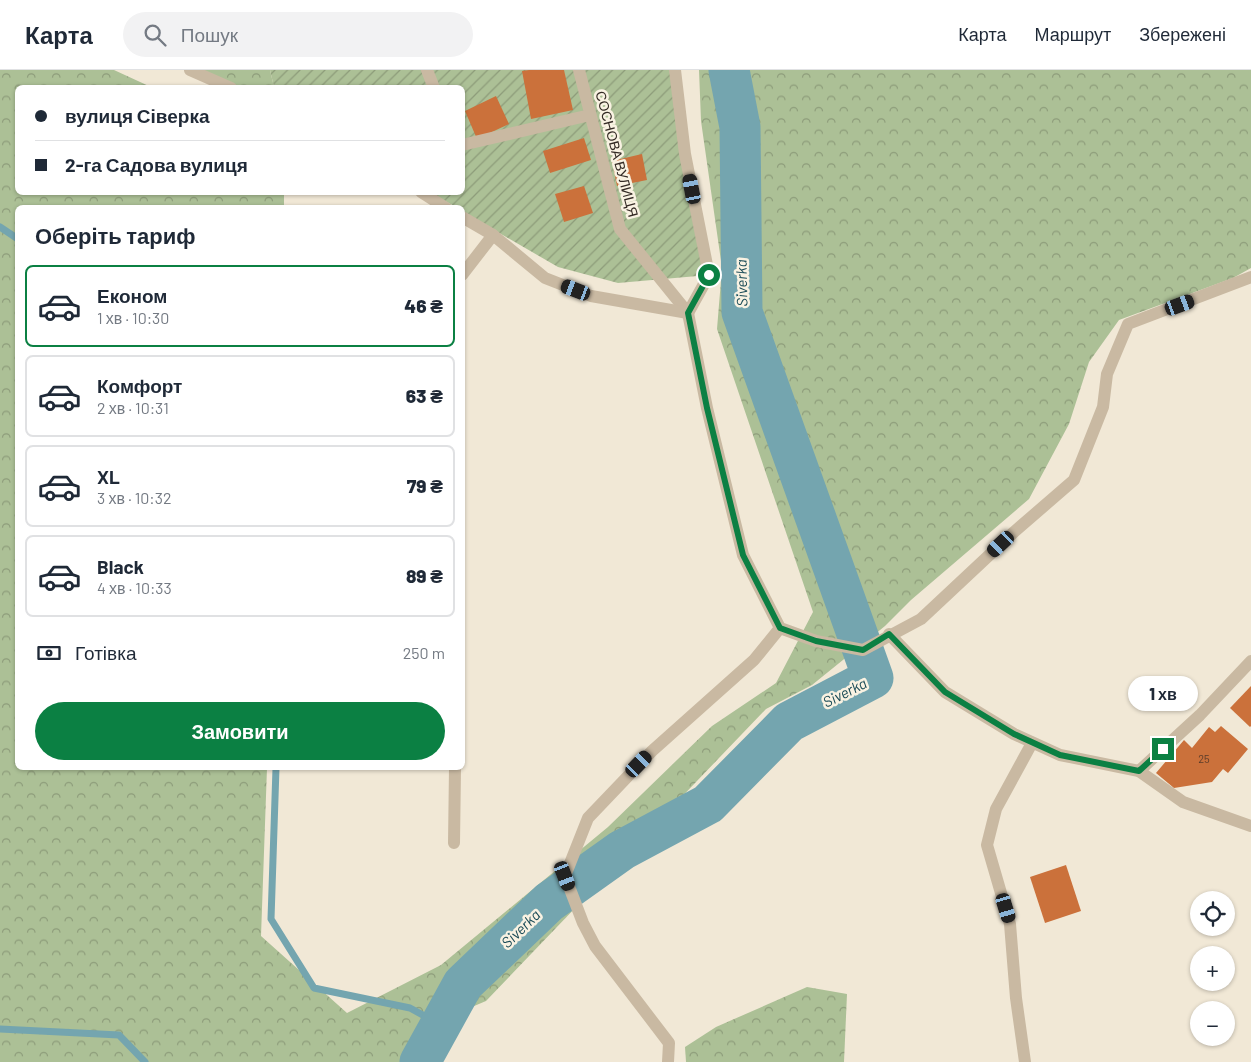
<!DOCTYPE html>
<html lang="uk">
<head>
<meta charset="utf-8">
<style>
  :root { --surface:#fff; --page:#f2f2f3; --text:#1f2937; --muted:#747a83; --line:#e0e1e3; --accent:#0b8043 }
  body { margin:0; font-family:Barlow,sans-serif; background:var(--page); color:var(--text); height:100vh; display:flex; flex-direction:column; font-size:19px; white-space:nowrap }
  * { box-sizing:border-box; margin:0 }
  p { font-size:16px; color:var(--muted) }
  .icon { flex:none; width:28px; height:28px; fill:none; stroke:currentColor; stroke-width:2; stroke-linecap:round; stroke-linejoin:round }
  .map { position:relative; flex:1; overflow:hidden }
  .drawer { position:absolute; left:15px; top:135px; width:450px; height:565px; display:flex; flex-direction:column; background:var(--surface); border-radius:8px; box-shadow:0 1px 4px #0004 }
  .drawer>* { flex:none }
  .banner { position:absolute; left:15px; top:15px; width:450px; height:110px; border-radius:8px; box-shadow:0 1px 4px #0004; display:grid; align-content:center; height:110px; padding:0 20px; background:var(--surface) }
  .buttons { position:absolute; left:1190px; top:821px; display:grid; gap:10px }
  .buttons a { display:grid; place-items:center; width:45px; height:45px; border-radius:50%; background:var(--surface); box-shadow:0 1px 4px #0004; font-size:25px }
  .end { position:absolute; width:22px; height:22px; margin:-11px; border:6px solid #0b8043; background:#fff; box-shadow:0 0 0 2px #fff }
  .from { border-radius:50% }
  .bubble { position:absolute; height:35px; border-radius:18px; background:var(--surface); box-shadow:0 1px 4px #0004; font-size:16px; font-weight:800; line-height:35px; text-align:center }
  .car { position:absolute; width:15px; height:30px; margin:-15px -8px; border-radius:6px; box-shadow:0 0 4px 1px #0007; background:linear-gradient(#222 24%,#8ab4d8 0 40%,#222 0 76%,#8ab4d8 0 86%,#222 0) }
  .banner b { display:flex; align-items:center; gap:18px; height:48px; font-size:19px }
  .banner b+b { border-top:1px solid var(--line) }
  .banner i { width:12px; height:12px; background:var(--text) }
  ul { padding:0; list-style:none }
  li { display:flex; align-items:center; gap:15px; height:82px; margin:0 10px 8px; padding:0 10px; border:2px solid var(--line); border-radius:8px }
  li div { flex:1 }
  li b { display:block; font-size:19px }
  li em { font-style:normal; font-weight:800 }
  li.current { border-color:var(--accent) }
  li>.icon { width:45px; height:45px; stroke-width:1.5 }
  h2 { padding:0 20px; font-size:22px; line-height:60px }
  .pay { display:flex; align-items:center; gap:12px; height:55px; padding:0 20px; font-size:19px }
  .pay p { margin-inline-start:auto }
  .button { display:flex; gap:10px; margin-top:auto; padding:10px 20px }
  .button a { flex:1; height:58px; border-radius:30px; background:var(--accent); color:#fff; font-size:20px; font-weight:800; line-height:58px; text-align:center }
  header { display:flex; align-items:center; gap:30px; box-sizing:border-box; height:70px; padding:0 25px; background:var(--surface); border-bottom:1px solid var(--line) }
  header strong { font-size:24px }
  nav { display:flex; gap:28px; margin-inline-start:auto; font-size:18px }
  .search { width:350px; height:45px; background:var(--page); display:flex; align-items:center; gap:12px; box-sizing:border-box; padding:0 18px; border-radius:28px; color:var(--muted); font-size:19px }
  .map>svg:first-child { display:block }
  .forest { fill:url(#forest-crowns) }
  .garden { fill:url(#garden-furrows) }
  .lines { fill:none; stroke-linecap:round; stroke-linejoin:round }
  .stream { stroke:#74a5af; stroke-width:7 }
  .river { stroke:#74a5af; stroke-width:41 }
  .building { fill:#cb713b }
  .minor { stroke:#c9b9a2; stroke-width:12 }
  .route { stroke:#0b8043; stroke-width:6 }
  .labels { text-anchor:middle; stroke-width:5; stroke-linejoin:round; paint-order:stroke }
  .number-label { font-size:11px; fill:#5a3c2a }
  .street-label { font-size:14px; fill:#342b25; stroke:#f9f2e2 }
  .water-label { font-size:15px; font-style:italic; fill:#194a56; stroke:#f9f2e2 }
</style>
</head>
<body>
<header>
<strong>Карта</strong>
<div class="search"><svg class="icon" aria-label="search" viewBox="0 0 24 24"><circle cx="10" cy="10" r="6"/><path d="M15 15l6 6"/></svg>Пошук</div>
<nav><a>Карта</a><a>Маршрут</a><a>Збережені</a></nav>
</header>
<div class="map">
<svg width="1251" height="992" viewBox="0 0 1251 992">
  <defs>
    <pattern id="forest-crowns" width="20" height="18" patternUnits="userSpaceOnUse" patternTransform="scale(1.25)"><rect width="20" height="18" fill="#acc096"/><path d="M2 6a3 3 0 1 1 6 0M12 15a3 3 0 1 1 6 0" fill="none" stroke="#8d9c7a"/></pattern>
    <pattern id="garden-furrows" width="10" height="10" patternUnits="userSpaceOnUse" patternTransform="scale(1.25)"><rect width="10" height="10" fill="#acc096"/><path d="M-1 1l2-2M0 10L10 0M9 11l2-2" fill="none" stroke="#8d9c7a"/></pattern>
  </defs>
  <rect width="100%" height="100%" fill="#f1e8d6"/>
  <g class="forest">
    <path d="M0,0H114L151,17L18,18V122L284,123V137L18,138V698H267L261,866L347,943L441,895L608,757L712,656L776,613L813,542L717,259L722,198L701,51L699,0H1251V198L1233,208L1119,250L1089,292L1069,354L1029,429L911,530L885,556L812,615L766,639L486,931L420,959L431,992H0Z"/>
    <path d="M190,0H270L274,17H231Z"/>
    <path d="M807,917L847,924L844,992H686L685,977L716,957Z"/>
  </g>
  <path class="garden" d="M270,0H675L709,205L618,213L558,197L463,142L462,138L456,137L430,123L462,122V18L274,17Z"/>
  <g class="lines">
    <g class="stream">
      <path d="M0,157L18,169"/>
      <path d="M276,698L271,849L314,918L410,938L441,955"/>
      <path d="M0,959L119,965L145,992"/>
    </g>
    <path class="river" d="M420,992L463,914L549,832L622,780L708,734L789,652L873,608L742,242L740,57L729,0"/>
  </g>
  <g class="building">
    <path d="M529,0H564L573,40L531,49L522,1Z"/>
    <path d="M496,26L509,54L477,69L465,41Z"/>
    <path d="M584,68L591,90L550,103L543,81Z"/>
    <path d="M642,84L647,110L617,116L612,91Z"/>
    <path d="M584,116L593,143L564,152L555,124Z"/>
    <path d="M1251,616V656L1250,657L1230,638Z"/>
    <path d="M1221,656L1248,679L1228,703L1223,699L1212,712L1174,718L1156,703L1184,670L1192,678L1209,657L1215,662Z"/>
    <path d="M1066,795L1081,841L1045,853L1030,807Z"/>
  </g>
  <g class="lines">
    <g class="minor">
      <path d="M190,0L231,18"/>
      <path d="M427,0L434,18"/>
      <path d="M579,0L620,159L688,243L707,338L743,485L780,558L816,571L863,580L921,549L1014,462L1074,410L1103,337L1107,304L1128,254L1251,207"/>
      <path d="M675,0L685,84L709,205L688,243"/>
      <path d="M462,75L590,45"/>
      <path d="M421,122L446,138"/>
      <path d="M462,147L493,165L545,208L591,226L688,243"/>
      <path d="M462,205L493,165"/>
      <path d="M889,564L945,622L1014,664L1060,685L1139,701L1183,732L1251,756"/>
      <path d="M1139,701L1200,645L1251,591"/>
      <path d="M454,773L455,698"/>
      <path d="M668,992L669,973L595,876L583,853L565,806L588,748L652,681L754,590L780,558"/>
      <path d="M1025,992L1016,928L1010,854L987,775L996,739L1032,673"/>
    </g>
  </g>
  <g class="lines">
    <path class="route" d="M709,205L688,243L707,338L743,485L780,558L816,571L863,580L889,564L945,622L1014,664L1060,685L1139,701L1163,679"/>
  </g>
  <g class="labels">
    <g class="number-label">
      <text x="1204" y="693">25</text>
    </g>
    <g class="street-label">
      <text transform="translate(617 84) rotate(75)" y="5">СОСНОВА ВУЛИЦЯ</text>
    </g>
    <g class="water-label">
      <text transform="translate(742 213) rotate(-91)" y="5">Siverka</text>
      <text transform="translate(845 623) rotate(-27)" y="5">Siverka</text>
      <text transform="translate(521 859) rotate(-44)" y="5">Siverka</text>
    </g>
  </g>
</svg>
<div class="buttons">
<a><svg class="icon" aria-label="locate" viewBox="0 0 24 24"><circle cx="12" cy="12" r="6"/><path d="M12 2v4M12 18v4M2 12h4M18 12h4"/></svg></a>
<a>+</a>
<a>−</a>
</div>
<i class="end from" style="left:709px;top:205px"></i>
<i class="end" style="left:1163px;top:679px"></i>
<div class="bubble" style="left:1128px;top:606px;width:70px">1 хв</div>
<i class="car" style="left:692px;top:119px;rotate:349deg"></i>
<i class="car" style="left:576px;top:220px;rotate:291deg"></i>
<i class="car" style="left:1180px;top:235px;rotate:70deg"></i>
<i class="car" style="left:1001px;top:474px;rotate:227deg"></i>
<i class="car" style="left:639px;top:694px;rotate:44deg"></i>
<i class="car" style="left:565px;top:806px;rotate:159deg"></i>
<i class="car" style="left:1006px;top:838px;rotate:163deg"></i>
<div class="banner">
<b><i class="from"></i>вулиця Сіверка</b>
<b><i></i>2-га Садова вулиця</b>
</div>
<section class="drawer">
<h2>Оберіть тариф</h2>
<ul>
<li class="current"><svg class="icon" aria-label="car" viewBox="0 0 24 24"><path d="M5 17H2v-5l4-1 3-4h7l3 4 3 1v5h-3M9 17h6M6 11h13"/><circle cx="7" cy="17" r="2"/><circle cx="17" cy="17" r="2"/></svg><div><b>Економ</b><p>1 хв · 10:30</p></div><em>46 ₴</em></li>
<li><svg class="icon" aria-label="car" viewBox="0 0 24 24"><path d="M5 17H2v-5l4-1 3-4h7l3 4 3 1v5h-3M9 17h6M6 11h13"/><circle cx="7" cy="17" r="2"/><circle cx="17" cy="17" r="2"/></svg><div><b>Комфорт</b><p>2 хв · 10:31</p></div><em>63 ₴</em></li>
<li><svg class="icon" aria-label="car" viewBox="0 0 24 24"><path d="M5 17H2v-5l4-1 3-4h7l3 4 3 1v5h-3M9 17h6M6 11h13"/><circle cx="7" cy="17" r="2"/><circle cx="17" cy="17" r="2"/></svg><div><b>XL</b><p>3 хв · 10:32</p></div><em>79 ₴</em></li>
<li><svg class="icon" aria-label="car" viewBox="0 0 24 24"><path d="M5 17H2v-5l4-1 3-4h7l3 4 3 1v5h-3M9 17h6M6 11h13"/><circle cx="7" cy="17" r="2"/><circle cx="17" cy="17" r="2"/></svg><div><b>Black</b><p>4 хв · 10:33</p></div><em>89 ₴</em></li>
</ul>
<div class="pay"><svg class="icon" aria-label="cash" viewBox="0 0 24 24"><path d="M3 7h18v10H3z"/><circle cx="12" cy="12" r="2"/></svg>Готівка<p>250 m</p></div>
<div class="button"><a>Замовити</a></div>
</section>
</div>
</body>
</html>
